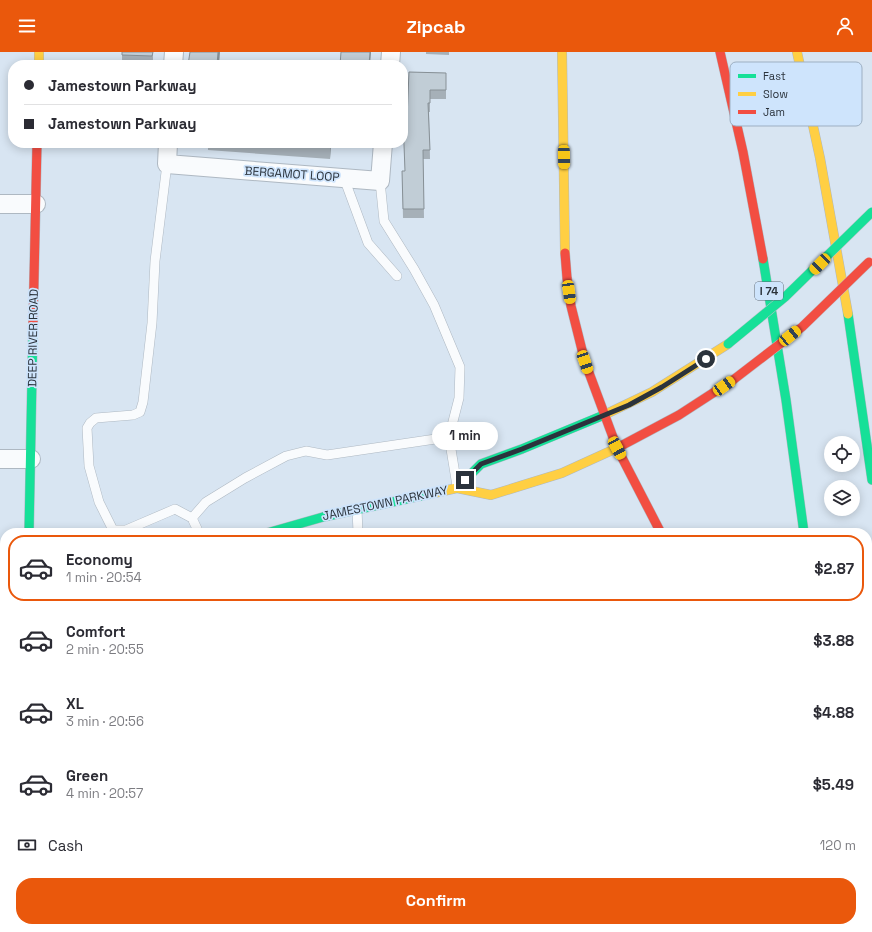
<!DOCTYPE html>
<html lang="en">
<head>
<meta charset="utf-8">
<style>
  :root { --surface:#fff; --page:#f7f7f7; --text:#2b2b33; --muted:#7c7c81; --line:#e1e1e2; --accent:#ea580c }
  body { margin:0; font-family:"Space Grotesk",sans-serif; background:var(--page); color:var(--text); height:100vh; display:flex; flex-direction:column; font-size:15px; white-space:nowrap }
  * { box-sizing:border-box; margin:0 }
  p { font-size:13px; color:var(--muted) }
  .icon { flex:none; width:22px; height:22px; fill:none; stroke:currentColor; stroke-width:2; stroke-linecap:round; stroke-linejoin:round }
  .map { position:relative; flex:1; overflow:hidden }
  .drawer { position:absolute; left:0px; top:476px; width:872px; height:404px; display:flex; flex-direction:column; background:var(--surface); border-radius:16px 16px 0 0; box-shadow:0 2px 10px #0003 }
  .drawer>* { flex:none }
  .hud { position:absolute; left:8px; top:8px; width:400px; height:88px; border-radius:16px; box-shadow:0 2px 10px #0003; display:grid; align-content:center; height:88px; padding:0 16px; background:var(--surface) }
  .controls { position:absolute; left:824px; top:384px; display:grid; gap:8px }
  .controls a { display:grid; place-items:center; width:36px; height:36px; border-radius:50%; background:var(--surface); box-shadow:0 2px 10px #0003; font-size:20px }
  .end { position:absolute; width:18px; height:18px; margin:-9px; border:5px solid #2b333c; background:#fff; box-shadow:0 0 0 2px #fff }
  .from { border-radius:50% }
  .bubble { position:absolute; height:28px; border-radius:14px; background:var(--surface); box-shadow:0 2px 10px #0003; font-size:13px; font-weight:600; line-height:28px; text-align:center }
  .car { position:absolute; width:12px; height:24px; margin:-12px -6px; border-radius:5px; box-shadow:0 0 3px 1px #0007; background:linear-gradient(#f5c518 24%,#345 0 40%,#f5c518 0 76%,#345 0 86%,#f5c518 0) }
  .hud b { display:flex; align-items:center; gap:14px; height:38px; font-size:15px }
  .hud b+b { border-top:1px solid var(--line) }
  .hud i { width:10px; height:10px; background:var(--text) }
  ul { padding:7px 0 0; list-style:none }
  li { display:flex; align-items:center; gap:12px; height:66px; margin:0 8px 6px; padding:0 8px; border:2px solid transparent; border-radius:16px }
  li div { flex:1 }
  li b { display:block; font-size:15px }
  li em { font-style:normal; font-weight:600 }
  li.on { border-color:var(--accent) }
  li>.icon { width:36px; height:36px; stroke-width:1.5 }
  .pay { display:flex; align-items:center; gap:10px; height:44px; padding:0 16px; font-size:15px }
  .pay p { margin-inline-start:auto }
  .action { display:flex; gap:8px; margin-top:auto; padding:8px 16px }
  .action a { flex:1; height:46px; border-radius:16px; background:var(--accent); color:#fff; font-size:16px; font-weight:600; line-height:46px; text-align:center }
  header { display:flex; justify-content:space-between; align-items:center; height:52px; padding:0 16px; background:var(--accent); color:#fff; font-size:18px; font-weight:600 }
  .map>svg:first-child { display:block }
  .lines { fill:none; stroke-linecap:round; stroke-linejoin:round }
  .lane-casing { stroke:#aeb8c2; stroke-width:10 }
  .street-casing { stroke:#aeb8c2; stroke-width:20 }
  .fast-casing { stroke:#aeb8c2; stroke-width:10 }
  .slow-casing { stroke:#aeb8c2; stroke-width:10 }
  .jam-casing { stroke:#aeb8c2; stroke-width:10 }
  .lane { stroke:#f9fbfd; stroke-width:9 }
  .street { stroke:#f9fbfd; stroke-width:18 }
  .fast { stroke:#16e098; stroke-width:9 }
  .slow { stroke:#ffcf43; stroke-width:9 }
  .jam { stroke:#f24e42; stroke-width:9 }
  .fast-bridge-casing { stroke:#bbc1c8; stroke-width:10; stroke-linecap:butt }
  .jam-bridge-casing { stroke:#bbc1c8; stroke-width:10; stroke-linecap:butt }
  .fast-bridge { stroke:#16e098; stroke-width:9 }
  .jam-bridge { stroke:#f24e42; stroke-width:9 }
  .wall { fill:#a6b0b8 }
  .shaded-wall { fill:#879096 }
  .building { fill:#c1cdd6; stroke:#879096 }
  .route { stroke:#2b333c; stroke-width:5 }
  .labels { text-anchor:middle; stroke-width:3.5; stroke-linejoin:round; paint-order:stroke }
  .shield { fill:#cee4fc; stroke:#5c6876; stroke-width:1 }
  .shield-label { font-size:11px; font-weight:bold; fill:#2b333c }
  .street-label { font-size:12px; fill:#2b333c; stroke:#cee4fc }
  .key { fill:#cee4fc; stroke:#9dafc2; stroke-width:1 }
  .key-label { font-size:11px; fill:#2b333c }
</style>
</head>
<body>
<header><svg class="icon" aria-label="menu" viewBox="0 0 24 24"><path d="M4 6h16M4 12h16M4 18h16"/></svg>Zipcab<svg class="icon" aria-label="person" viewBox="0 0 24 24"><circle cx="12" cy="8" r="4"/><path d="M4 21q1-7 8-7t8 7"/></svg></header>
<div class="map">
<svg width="872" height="880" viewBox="0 0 872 880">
  <rect width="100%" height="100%" fill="#d8e5f2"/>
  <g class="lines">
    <defs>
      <g id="lane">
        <path d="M167,112L155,209L152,271L143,350L140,360L133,363L96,366L90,371L87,376L89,414L99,450L113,478H126L175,457L192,466L199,481"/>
        <path d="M344,126L368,191L397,224"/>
        <path d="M380,129L384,169L414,217L434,253L460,315L459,346L449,385L457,434"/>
        <path d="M357,457L358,481"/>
        <path d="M192,466L206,450L245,426L286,404L306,399L327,403L449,385"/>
        <path d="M0,661L5,670"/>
        <path d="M0,729L5,737"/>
        <path d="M0,827L5,824"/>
        <path d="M417,875V880"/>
        <path d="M709,875L710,880"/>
      </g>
      <g id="street">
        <path d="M173,13L174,0"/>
        <path d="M390,13L391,0"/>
        <path d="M168,91L167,112L380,129L383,91"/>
        <path d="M0,152H36"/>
        <path d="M0,407H31"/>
        <path d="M259,875L260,880"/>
      </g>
      <g id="fast">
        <path d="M763,207L786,348L804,481"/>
        <path d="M848,262L872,428"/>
        <path d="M457,436L481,412L522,397L604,363"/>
        <path d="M29,481L33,273"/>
        <path d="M267,481L323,465L434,441"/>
        <path d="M786,875V880"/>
      </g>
      <g id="slow">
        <path d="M39,0V13"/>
        <path d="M562,0L565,201"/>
        <path d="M797,0L820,106L848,262"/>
        <path d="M604,363L652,340L728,292"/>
        <path d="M434,441L457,436L491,443L562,421L617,396"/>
        <path d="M0,621L5,618"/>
      </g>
      <g id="jam">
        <path d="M720,0L743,100L763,207"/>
        <path d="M565,201L567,226L571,254L585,310L617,396L661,481"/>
        <path d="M33,273L37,91"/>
        <path d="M617,396L679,363L733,328"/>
        <path d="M828,875V880"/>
      </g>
    </defs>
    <use href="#lane" class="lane-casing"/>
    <use href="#street" class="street-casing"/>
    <use href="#fast" class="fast-casing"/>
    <use href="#slow" class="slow-casing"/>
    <use href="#jam" class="jam-casing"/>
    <use href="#lane" class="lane"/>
    <use href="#street" class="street"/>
    <use href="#fast" class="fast"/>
    <use href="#slow" class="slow"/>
    <use href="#jam" class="jam"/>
    <defs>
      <path id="fast-bridge" d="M728,292L785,245L872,160"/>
      <path id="jam-bridge" d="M733,328L802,275L869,210"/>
    </defs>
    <use href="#fast-bridge" class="fast-bridge-casing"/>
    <use href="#jam-bridge" class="jam-bridge-casing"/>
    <use href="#fast-bridge" class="fast-bridge"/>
    <use href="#jam-bridge" class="jam-bridge"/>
  </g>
  <g class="wall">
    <rect x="122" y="0" width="31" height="13"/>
    <path d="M426,0H449V3L426,2Z"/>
    <path d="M409,20L446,21V47H430V60H429L430,107H423L424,166H403L402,119H405L403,67L407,66Z"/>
    <path d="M208,91H331L330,107L208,98Z"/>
  </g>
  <g class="shaded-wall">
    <path d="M218,0H220L219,13H217Z"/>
    <path d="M370,0H371L370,13H369Z"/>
    <path d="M330,91H331L330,107Z"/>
    <path d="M5,772V785L0,788V775Z"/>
  </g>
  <g class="building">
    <path d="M122,0H153L152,4L122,3Z"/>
    <path d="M190,0H218L217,13H188Z"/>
    <path d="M341,0H370L369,13H340Z"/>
    <path d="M409,20L446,21V38H430V51H428L430,98H423L424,157H403L402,119H405L403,67L407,66Z"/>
    <path d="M0,735L5,744V772L0,775Z"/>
    <path d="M184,875H221L222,880H185Z"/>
    <rect x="299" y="875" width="23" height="5"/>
  </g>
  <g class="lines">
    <path class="route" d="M465,428L481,412L522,397L629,353L662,335L706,307"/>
  </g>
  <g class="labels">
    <rect class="shield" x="755" y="230" width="28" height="18" rx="3"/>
    <g class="shield-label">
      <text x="769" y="243">I 74</text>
    </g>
    <g class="street-label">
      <text transform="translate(292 122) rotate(4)" y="4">BERGAMOT LOOP</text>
      <text transform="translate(33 286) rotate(-89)" y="4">DEEP RIVER ROAD</text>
      <text transform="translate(385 451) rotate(-12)" y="4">JAMESTOWN PARKWAY</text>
    </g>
  </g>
  <rect x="730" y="10" width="132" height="64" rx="6" class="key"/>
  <rect x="738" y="22" width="18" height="4" fill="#16e098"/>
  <rect x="738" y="40" width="18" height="4" fill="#ffcf43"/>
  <rect x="738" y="58" width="18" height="4" fill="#f24e42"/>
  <g class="key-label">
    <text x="763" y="28">Fast</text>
    <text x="763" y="46">Slow</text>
    <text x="763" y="64">Jam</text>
  </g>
</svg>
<div class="controls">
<a><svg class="icon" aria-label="locate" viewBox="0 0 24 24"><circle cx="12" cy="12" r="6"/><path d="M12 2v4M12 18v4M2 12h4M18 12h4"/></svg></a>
<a><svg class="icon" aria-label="layers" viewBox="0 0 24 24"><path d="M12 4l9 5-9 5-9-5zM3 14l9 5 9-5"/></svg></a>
</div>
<i class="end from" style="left:706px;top:307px"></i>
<i class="end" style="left:465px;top:428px"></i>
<div class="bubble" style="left:432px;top:370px;width:66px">1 min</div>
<i class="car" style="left:564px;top:105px;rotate:179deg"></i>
<i class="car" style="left:820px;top:212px;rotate:225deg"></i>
<i class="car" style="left:569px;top:240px;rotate:172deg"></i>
<i class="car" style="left:790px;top:284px;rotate:51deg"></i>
<i class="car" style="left:585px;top:310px;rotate:161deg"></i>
<i class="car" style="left:724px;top:334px;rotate:56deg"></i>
<i class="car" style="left:617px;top:396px;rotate:152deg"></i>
<div class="hud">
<b><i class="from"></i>Jamestown Parkway</b>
<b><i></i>Jamestown Parkway</b>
</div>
<section class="drawer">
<ul>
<li class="on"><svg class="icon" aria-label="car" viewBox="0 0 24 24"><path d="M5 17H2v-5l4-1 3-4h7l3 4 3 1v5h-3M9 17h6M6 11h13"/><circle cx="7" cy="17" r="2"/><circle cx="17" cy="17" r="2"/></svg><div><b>Economy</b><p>1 min · 20:54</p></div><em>$2.87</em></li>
<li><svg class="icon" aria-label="car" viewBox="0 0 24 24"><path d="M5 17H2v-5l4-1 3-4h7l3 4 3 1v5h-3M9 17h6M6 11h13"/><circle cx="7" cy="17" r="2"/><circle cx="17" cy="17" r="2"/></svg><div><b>Comfort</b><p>2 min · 20:55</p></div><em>$3.88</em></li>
<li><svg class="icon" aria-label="car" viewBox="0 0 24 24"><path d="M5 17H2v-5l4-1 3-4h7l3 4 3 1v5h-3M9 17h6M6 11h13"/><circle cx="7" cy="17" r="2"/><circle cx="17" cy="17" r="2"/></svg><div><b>XL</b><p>3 min · 20:56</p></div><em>$4.88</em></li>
<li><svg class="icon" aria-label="car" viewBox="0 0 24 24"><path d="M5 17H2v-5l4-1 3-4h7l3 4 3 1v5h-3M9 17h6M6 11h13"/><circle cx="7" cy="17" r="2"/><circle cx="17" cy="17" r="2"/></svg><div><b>Green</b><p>4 min · 20:57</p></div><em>$5.49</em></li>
</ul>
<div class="pay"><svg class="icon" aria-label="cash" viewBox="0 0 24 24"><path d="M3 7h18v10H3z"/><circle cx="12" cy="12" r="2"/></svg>Cash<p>120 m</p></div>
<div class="action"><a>Confirm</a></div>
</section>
</div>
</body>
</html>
